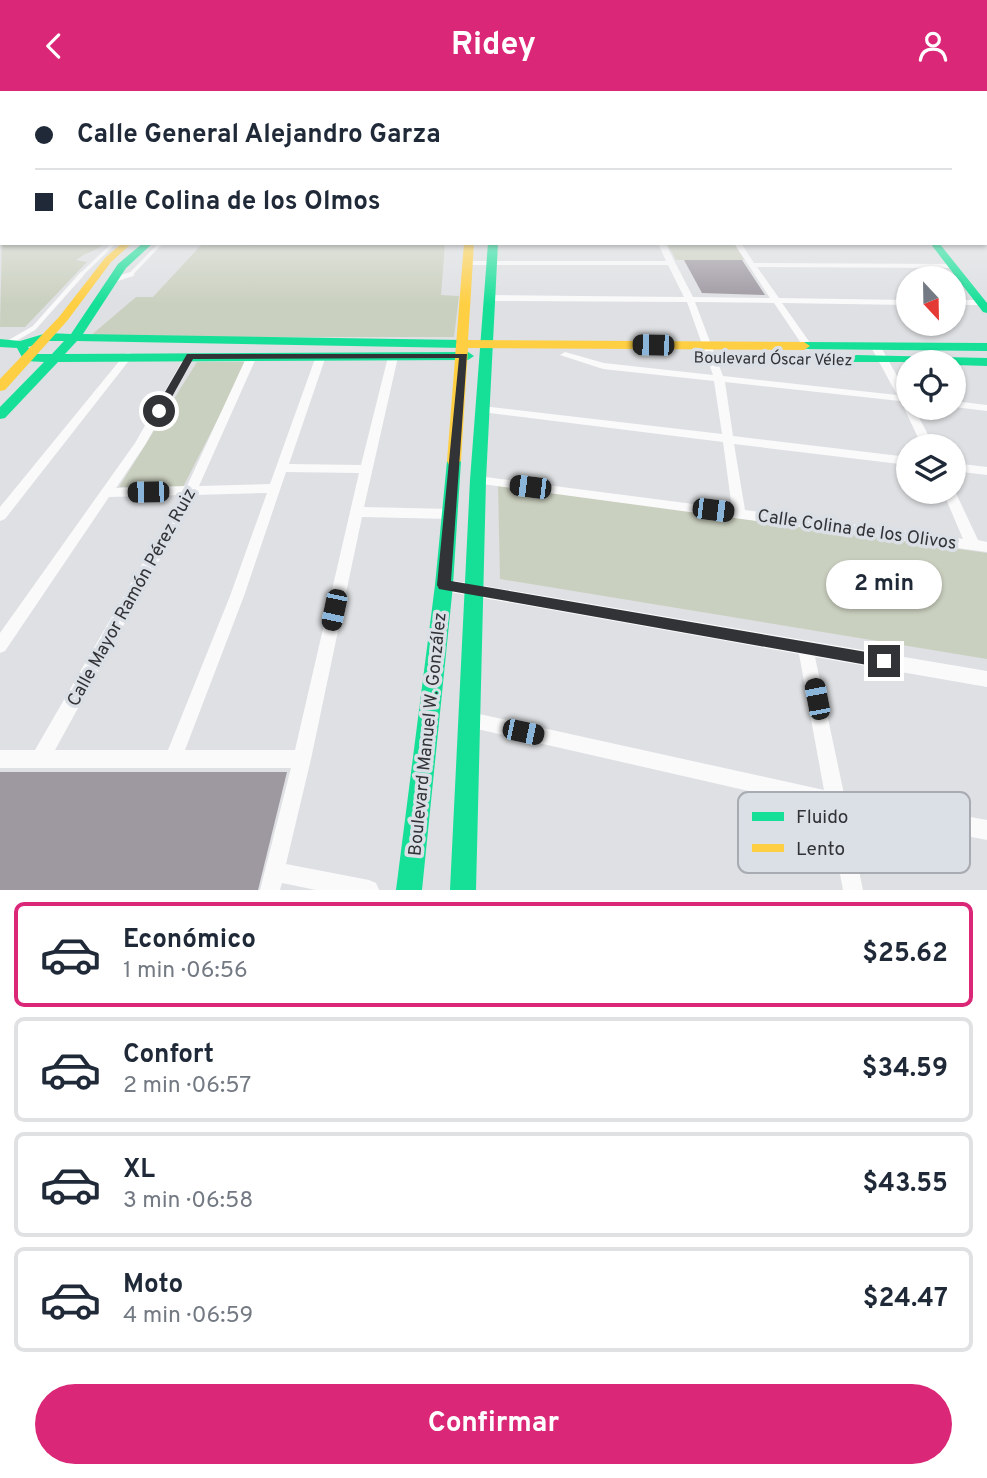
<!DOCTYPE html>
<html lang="es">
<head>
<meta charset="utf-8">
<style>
  :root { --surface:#fff; --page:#f2f2f3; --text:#1f2937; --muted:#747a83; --line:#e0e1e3; --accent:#db2777 }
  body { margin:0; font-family:Overpass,sans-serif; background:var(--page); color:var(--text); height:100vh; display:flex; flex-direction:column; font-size:26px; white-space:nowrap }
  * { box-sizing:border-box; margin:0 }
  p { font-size:23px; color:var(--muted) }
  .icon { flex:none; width:38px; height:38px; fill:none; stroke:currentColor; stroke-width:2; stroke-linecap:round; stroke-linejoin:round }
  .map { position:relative; height:799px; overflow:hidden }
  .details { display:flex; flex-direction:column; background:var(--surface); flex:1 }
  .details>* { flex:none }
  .hud { position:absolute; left:0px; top:0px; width:987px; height:154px; box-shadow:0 2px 5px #0004; display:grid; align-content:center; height:154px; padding:0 35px; background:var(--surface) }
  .needle { width:46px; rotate:158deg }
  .controls { position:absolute; left:896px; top:175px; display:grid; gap:14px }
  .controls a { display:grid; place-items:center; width:70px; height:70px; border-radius:50%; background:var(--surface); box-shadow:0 2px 5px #0004; font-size:35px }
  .end { position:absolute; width:32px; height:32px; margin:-16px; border:9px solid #323336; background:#fff; box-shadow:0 0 0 4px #fff }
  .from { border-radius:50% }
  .bubble { position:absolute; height:49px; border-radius:24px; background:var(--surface); box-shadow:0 2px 5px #0004; font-size:23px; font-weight:700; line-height:49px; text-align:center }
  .car { position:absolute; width:21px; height:42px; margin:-21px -10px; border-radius:9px; box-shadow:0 0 5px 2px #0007; background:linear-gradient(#222 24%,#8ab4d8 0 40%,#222 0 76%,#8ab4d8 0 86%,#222 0) }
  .hud b { display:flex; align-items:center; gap:24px; height:66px; font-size:26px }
  .hud b+b { border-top:2px solid var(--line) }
  .hud i { width:18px; height:18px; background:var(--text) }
  ul { padding:12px 0 0; list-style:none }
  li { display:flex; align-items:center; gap:21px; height:105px; margin:0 14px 10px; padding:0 21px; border:4px solid var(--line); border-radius:10px }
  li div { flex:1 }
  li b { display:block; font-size:26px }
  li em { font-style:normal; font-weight:700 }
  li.active { border-color:var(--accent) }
  li>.icon { width:63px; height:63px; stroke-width:1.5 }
  .action { display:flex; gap:14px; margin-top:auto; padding:14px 35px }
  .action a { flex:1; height:80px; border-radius:42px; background:var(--accent); color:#fff; font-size:28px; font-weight:700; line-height:80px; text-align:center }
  header { display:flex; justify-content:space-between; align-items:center; height:91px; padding:0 35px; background:var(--accent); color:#fff; font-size:32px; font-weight:700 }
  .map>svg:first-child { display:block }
  .green { fill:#cad0bf }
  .building { fill:#9e98a1 }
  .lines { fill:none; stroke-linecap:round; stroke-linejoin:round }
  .lane-far1 { stroke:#fafafb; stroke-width:3.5 }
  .lane { stroke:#fafafb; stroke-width:4.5 }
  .street { fill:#fafafb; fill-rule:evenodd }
  .fast { fill:#16e098; fill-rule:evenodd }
  .slow { fill:#ffcf43; fill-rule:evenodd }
  .route { fill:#323336 }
  .labels { text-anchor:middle; stroke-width:7; stroke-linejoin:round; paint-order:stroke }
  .far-street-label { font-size:16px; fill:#323336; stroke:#dbdfe6 }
  .street-label { font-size:18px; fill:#323336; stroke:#dbdfe6 }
  .key { fill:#dbdfe6; stroke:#a8abb1; stroke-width:2 }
  .key-label { font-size:19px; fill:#323336 }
</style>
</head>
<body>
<header><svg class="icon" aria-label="back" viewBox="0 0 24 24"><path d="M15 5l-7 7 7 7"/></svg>Ridey<svg class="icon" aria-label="person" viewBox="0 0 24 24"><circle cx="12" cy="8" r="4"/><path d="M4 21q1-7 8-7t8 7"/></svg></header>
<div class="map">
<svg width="987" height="799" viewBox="0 0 987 799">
  <rect width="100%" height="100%" fill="#dee0e3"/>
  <g class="green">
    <path d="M2,149V152H105C97,160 86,161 76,169L87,171L25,236H0Z"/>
    <path d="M203,152H445L441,204L459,205L454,246H89L136,206H153Z"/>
    <path d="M667,152H734L744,169H676Z"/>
    <path d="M197,271H247L183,396H119Z"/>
    <path d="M498,393L987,462V568L500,488Z"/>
  </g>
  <g class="building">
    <path d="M684,169H742L765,204L702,202Z"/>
    <path d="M0,681H287L258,799H0Z"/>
  </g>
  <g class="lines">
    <g class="lane-far1">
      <path d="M81,184L114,152"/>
      <path d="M130,184L161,152"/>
    </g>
    <g class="lane">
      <path d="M113,189L132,183"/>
      <path d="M8,252L34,237L82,183"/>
    </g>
    <g class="street">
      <path d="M985,109L987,110V114L985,113Z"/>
      <rect x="985" y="129" width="2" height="6"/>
      <path d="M0,134H2L0,139Z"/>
      <rect x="985" y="145" width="2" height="4"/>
      <path d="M658,152H665L693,206L770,207L734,152H741L754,172L955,173L956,175L952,177L757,176L779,207L908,209V214L782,212L813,256L808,259L805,258L774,212L695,211L723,285L897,304L871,256L876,253L881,256L908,305V314H906L900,310L725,291L733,345L908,366V374L734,353L745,419L963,448L943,401H954V398L978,449L987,451V461L474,392L472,389L478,385L732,418L723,351L482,321L477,318L482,315L722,343L714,290L603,278L560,264L565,261L604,272L713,284L687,211L488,210L484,207L488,204L684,206L668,174H466L462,172L466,170H666Z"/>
      <path d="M981,209L984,210V214H954V209Z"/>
      <path d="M128,262L131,263V267L5,428L0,430V416L125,263Z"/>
      <path d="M190,262L195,265L145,354L116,397L187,395L247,265L252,262L257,265L199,395L270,393L316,265L321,262L326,265L289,373L361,374L388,266L393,263L398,266L364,416L450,418L454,420L456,423L454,426L450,428L362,426L311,668L286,773L369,789L376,792L379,799H316L282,792L280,799H260L291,677H0V659H35L182,404L109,406L5,560L0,562V542L135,352L185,265ZM286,381L359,382L295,659H185L244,505ZM267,402L230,505L168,659H55L195,404Z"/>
      <path d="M954,310L987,314V320L954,316Z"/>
      <path d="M908,314V317H914L934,355H922L904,317Z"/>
      <path d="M954,372L987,376V384L954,380Z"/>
      <path d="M444,488L987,580V596L815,566L844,703L987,729V749L847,722L863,799H843L828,718L464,635L462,629L464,623L470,621L824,699L799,563L444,500L439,498L437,494L439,490Z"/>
    </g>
    <g class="fast">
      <rect x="0" y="106" width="2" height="4"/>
      <path d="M143,152H153L126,177L83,243L462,249L468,253L462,257L77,250L65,263L468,261L474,265L468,269L58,271L5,327L0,328V316L44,271L24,270L17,257L0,256V248L20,250L47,242L71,243L118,173ZM48,250H64L52,263H32L28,256Z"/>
      <path d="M488,152H498L486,389L476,799H450L470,389Z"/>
      <path d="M930,152H939L987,212V222L983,221Z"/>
      <path d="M804,251L987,252V260L800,258L798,255Z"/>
      <path d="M856,264L987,267V275L954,274V271H852L850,268Z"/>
      <path d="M454,365L461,370L453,494L422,799H396L435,494L447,370Z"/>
    </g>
    <g class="slow">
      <path d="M122,152H132L111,171L67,230L5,299L0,300V288L59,226L105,167Z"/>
      <path d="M464,152H474L468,249L804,251L810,255L804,259L468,257L461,370L454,375L449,374L447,370Z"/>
    </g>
  </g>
  <linearGradient id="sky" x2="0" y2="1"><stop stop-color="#90bee6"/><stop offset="0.47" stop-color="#f0f1f2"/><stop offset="1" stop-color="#f0f1f2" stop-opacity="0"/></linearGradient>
  <rect width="987" height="213" fill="url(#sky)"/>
  <path class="route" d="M187,263H467L451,490L884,564L891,570L889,575L884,577L439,498L437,494L459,267L193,268L163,322H156L154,320Z"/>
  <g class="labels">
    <g class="far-street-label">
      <text transform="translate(773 267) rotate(1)" y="6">Boulevard Óscar Vélez</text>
    </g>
    <g class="street-label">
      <text transform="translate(857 438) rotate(8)" y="6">Calle Colina de los Olivos</text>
      <text transform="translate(131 506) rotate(-61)" y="6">Calle Mayor Ramón Pérez Ruiz</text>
      <text transform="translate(427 643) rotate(-84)" y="6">Boulevard Manuel W. González</text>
    </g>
  </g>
  <rect x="738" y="701" width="232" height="81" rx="10" class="key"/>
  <rect x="752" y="721" width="32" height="9" fill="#16e098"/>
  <rect x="752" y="753" width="32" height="8" fill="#ffcf43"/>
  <g class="key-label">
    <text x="796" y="732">Fluido</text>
    <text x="796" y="764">Lento</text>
  </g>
</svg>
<div class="controls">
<a><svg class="needle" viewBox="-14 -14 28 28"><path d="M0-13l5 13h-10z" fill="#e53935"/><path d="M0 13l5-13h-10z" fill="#747a83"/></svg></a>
<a><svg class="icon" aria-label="locate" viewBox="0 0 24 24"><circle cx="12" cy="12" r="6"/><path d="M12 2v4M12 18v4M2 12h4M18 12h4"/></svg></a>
<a><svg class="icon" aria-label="layers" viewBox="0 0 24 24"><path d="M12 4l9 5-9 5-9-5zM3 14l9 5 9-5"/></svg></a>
</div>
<i class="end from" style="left:159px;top:320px"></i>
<i class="end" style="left:884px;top:570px"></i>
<div class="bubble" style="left:826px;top:469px;width:116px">2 min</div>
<i class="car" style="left:653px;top:254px;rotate:271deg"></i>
<i class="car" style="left:530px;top:396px;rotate:277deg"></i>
<i class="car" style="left:148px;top:401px;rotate:269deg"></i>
<i class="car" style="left:713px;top:419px;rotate:97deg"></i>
<i class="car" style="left:334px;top:519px;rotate:192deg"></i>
<i class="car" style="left:817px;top:608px;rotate:349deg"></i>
<i class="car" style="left:523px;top:641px;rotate:102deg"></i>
<div class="hud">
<b><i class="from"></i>Calle General Alejandro Garza</b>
<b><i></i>Calle Colina de los Olmos</b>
</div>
</div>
<section class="details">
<ul>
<li class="active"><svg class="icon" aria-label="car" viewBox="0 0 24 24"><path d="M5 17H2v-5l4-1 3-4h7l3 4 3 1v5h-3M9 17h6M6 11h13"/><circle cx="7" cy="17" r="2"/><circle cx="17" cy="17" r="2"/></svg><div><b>Económico</b><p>1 min · 06:56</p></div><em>$25.62</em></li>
<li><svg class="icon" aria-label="car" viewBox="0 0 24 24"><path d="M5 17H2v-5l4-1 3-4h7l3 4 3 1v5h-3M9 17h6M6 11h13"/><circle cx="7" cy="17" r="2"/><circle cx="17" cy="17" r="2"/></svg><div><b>Confort</b><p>2 min · 06:57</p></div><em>$34.59</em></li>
<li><svg class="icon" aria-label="car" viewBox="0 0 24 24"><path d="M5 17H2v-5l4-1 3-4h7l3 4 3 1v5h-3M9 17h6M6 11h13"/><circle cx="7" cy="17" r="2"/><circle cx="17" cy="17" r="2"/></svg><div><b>XL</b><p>3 min · 06:58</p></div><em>$43.55</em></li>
<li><svg class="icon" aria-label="car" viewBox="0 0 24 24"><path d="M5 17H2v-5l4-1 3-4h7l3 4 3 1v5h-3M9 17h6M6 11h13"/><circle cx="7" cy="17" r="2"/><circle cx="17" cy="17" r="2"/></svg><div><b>Moto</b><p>4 min · 06:59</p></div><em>$24.47</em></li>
</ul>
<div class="action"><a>Confirmar</a></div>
</section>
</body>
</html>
